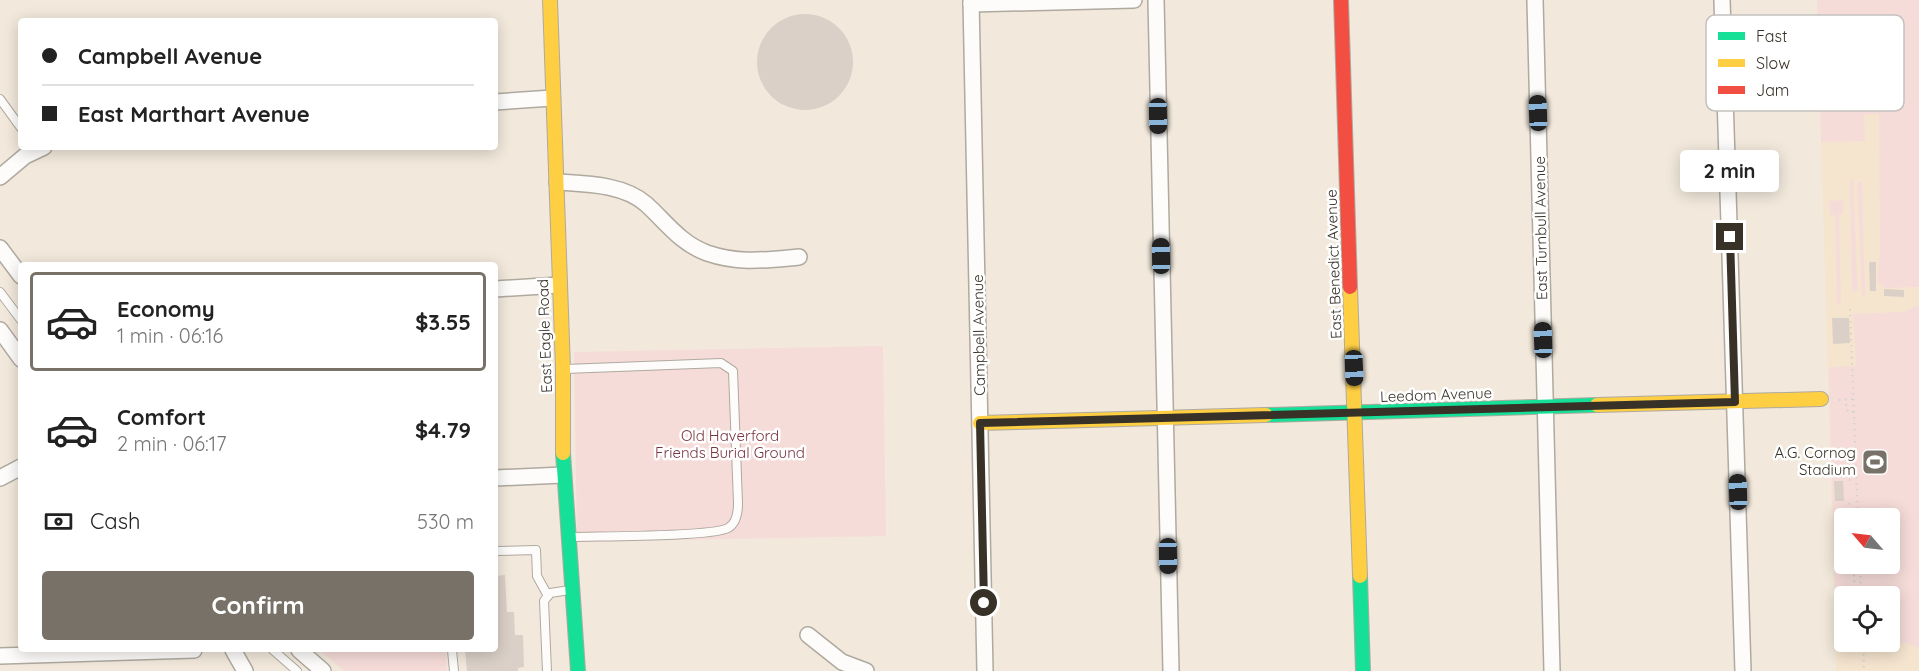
<!DOCTYPE html>
<html lang="en">
<head>
<meta charset="utf-8">
<style>
  :root { --surface:#fff; --page:#f6f6f6; --text:#222; --muted:#767676; --line:#e0e0e0; --accent:#787167 }
  body { margin:0; font-family:Quicksand,sans-serif; background:var(--page); color:var(--text); height:100vh; display:flex; flex-direction:column; font-size:22px; white-space:nowrap }
  * { box-sizing:border-box; margin:0 }
  p { font-size:20px; color:var(--muted) }
  .icon { flex:none; width:33px; height:33px; fill:none; stroke:currentColor; stroke-width:2; stroke-linecap:round; stroke-linejoin:round }
  .map { position:relative; flex:1; overflow:hidden }
  .drawer { position:absolute; left:18px; top:262px; width:480px; height:390px; display:flex; flex-direction:column; background:var(--surface); border-radius:6px; box-shadow:0 3px 15px #0003 }
  .drawer>* { flex:none }
  .guide { position:absolute; left:18px; top:18px; width:480px; height:132px; border-radius:6px; box-shadow:0 3px 15px #0003; display:grid; align-content:center; height:132px; padding:0 24px; background:var(--surface) }
  .needle { width:39px; rotate:298deg }
  .tools { position:absolute; left:1834px; top:508px; display:grid; gap:12px }
  .tools a { display:grid; place-items:center; width:66px; height:66px; border-radius:6px; background:var(--surface); box-shadow:0 3px 15px #0003; font-size:30px }
  .end { position:absolute; width:27px; height:27px; margin:-14px; border:8px solid #373128; background:#fff; box-shadow:0 0 0 3px #fff }
  .from { border-radius:50% }
  .bubble { position:absolute; height:42px; border-radius:6px; background:var(--surface); box-shadow:0 3px 15px #0003; font-size:20px; font-weight:800; line-height:42px; text-align:center }
  .car { position:absolute; width:18px; height:36px; margin:-18px -9px; border-radius:8px; box-shadow:0 0 4px 2px #0007; background:linear-gradient(#222 24%,#8ab4d8 0 40%,#222 0 76%,#8ab4d8 0 86%,#222 0) }
  .guide b { display:flex; align-items:center; gap:21px; height:57px; font-size:22px }
  .guide b+b { border-top:2px solid var(--line) }
  .guide i { width:15px; height:15px; background:var(--text) }
  ul { padding:10px 0 0; list-style:none }
  li { display:flex; align-items:center; gap:18px; height:99px; margin:0 12px 9px; padding:0 12px; border:3px solid transparent; border-radius:6px }
  li div { flex:1 }
  li b { display:block; font-size:22px }
  li em { font-style:normal; font-weight:800 }
  li.active { border-color:var(--accent) }
  li>.icon { width:54px; height:54px; stroke-width:1.5 }
  .pay { display:flex; align-items:center; gap:15px; height:66px; padding:0 24px; font-size:22px }
  .pay p { margin-inline-start:auto }
  .primary-button { display:flex; gap:12px; margin-top:auto; padding:12px 24px }
  .primary-button a { flex:1; height:69px; border-radius:6px; background:var(--accent); color:#fff; font-size:24px; font-weight:800; line-height:69px; text-align:center }
  .map>svg:first-child { display:block }
  .built { fill:#f5e5cf; fill-rule:evenodd }
  .green { fill:#f6dcd9; fill-rule:evenodd }
  .building { fill:#dad0c8 }
  .lines { fill:none; stroke-linecap:round; stroke-linejoin:round }
  .lane-casing { stroke:#afa99f; stroke-width:10 }
  .street-casing { stroke:#afa99f; stroke-width:18 }
  .fast-casing { stroke:#afa99f; stroke-width:16 }
  .slow-casing { stroke:#afa99f; stroke-width:16 }
  .jam-casing { stroke:#afa99f; stroke-width:16 }
  .path { stroke:#d4d1ce; stroke-width:2; stroke-dasharray:1.5 4.5; stroke-linecap:butt }
  .lane { stroke:#fdfcfa; stroke-width:8 }
  .street { stroke:#fdfcfa; stroke-width:15 }
  .fast { stroke:#16e098; stroke-width:14 }
  .slow { stroke:#ffcf43; stroke-width:14 }
  .jam { stroke:#f24e42; stroke-width:14 }
  .route { stroke:#373128; stroke-width:8 }
  .labels { text-anchor:middle; stroke-width:5; stroke-linejoin:round; paint-order:stroke }
  .street-label { font-size:15px; fill:#373128; stroke:#fff }
  .park-label { font-size:15px; fill:#793441; stroke:#fff }
  .poi-label { font-size:15px; fill:#373128; stroke:#fff; text-anchor:end }
  .key { fill:#fff; stroke:#c3c1be; stroke-width:1.5 }
  .key-label { font-size:16px; fill:#373128 }
</style>
</head>
<body>
<div class="map">
<svg width="1919" height="671" viewBox="0 0 1919 671">
  <rect width="100%" height="100%" fill="#f2e9dc"/>
  <path class="built" d="M1817,0H1919V671H1836ZM1845,519H1890V564H1845ZM1845,597H1890V642H1845Z"/>
  <g class="green">
    <path d="M1817,0H1919V287L1885,288L1877,281L1880,254L1879,114L1864,115L1865,141L1821,142Z"/>
    <path d="M1850,180H1853L1858,291H1852Z"/>
    <path d="M1857,182H1862L1865,296H1862Z"/>
    <path d="M1843,200V214H1839L1841,305H1837L1835,215H1830L1829,201Z"/>
    <path d="M1919,305V648L1906,643L1836,647L1829,367L1856,366L1853,314L1902,312ZM1845,519H1890V564H1845ZM1845,597H1890V642H1845Z"/>
    <path d="M883,346L886,536L577,542L574,352Z"/>
    <path d="M320,650H446L447,671H344Z"/>
  </g>
  <g class="building">
    <circle cx="805" cy="62" r="48"/>
    <path d="M1869,262H1876V291H1870Z"/>
    <path d="M1884,289L1904,290V297L1884,296Z"/>
    <path d="M1832,318H1849L1850,343L1833,344Z"/>
    <path d="M1834,481H1843L1844,501H1835Z"/>
    <path d="M505,575L507,612H514L515,635H523L524,667L518,668V671H467L465,650H495V576Z"/>
    <path d="M1838,599H1845V643L1840,644Z"/>
  </g>
  <g class="lines">
    <defs>
      <g id="lane">
        <path d="M0,99L21,128"/>
        <path d="M0,292L21,320"/>
        <path d="M565,369L721,363L733,371L738,503C738,512 737,523 728,528C712,537 596,536 570,537"/>
        <path d="M495,551L536,550L537,576L548,596"/>
        <path d="M273,650L297,671"/>
        <path d="M452,650L454,671"/>
        <path d="M547,671L544,601L550,593L570,590"/>
      </g>
      <g id="street">
        <path d="M971,0L985,671"/>
        <path d="M1156,0L1171,671"/>
        <path d="M1535,0L1552,671"/>
        <path d="M1722,0L1743,671"/>
        <path d="M971,4L1134,0"/>
        <path d="M495,102L552,98"/>
        <path d="M0,177L25,156L44,147"/>
        <path d="M557,182C586,184 623,184 646,204C666,222 680,243 707,253C739,264 765,260 799,257"/>
        <path d="M0,248L21,276"/>
        <path d="M495,289L559,285"/>
        <path d="M0,330L21,359"/>
        <path d="M0,478L21,467"/>
        <path d="M495,478L563,475"/>
        <path d="M808,635L842,662L866,671"/>
        <path d="M233,650L245,671"/>
        <path d="M299,650L323,671"/>
        <path d="M0,656L194,650"/>
      </g>
      <g id="fast">
        <path d="M1266,415L1597,405"/>
        <path d="M563,453L578,671"/>
        <path d="M1360,576L1363,671"/>
      </g>
      <g id="slow">
        <path d="M550,0L563,369V453"/>
        <path d="M1350,287L1360,576"/>
        <path d="M1597,405L1821,399"/>
        <path d="M980,423L1266,415"/>
      </g>
      <path id="jam" d="M1341,0L1350,287"/>
    </defs>
    <use href="#lane" class="lane-casing"/>
    <use href="#street" class="street-casing"/>
    <use href="#fast" class="fast-casing"/>
    <use href="#slow" class="slow-casing"/>
    <use href="#jam" class="jam-casing"/>
    <g class="path">
      <path d="M1850,309L1858,519"/>
      <path d="M1839,400L1853,399"/>
      <path d="M1846,404L1848,412H1854"/>
      <path d="M1849,480H1851V471L1856,470"/>
      <path d="M1849,503L1852,512H1858"/>
      <path d="M1854,564L1860,566"/>
      <path d="M1860,564L1861,597"/>
      <path d="M1852,572L1854,571V581H1860"/>
      <path d="M1863,642L1864,671"/>
    </g>
    <use href="#lane" class="lane"/>
    <use href="#street" class="street"/>
    <use href="#fast" class="fast"/>
    <use href="#slow" class="slow"/>
    <use href="#jam" class="jam"/>
  </g>
  <g class="lines">
    <path class="route" d="M984,603L980,423L1735,402L1730,237"/>
  </g>
  <defs>
    <symbol id="stadium-square" viewBox="-11 -11 22 22"><rect x="-9" y="-9" width="18" height="18" rx="4" fill="#787167" stroke="#fff"/><path d="M0-5a6.5 5 0 1 0 0 10a6.5 5 0 1 0 0-10ZM-3.5-1.8h7v3.6h-7Z" fill="#fff"/></symbol>
  </defs>
  <g fill-rule="evenodd">
    <use href="#stadium-square" x="1860" y="447" width="30" height="30"/>
  </g>
  <g class="labels">
    <g class="street-label">
      <text transform="translate(1541 228) rotate(-91)" y="5">East Turnbull Avenue</text>
      <text transform="translate(1334 264) rotate(-92)" y="5">East Benedict Avenue</text>
      <text transform="translate(979 335) rotate(-91)" y="5">Campbell Avenue</text>
      <text transform="translate(545 336) rotate(-92)" y="5">East Eagle Road</text>
      <text transform="translate(1436 395) rotate(-2)" y="5">Leedom Avenue</text>
    </g>
    <g class="park-label">
      <text x="730" y="441">Old Haverford<tspan x="730" dy="17">Friends Burial Ground</tspan></text>
    </g>
    <g class="poi-label">
      <text x="1856" y="458">A.G. Cornog<tspan x="1856" dy="17">Stadium</tspan></text>
    </g>
  </g>
  <rect x="1706" y="15" width="198" height="96" rx="9" class="key"/>
  <rect x="1718" y="32" width="27" height="8" fill="#16e098"/>
  <rect x="1718" y="59" width="27" height="8" fill="#ffcf43"/>
  <rect x="1718" y="86" width="27" height="8" fill="#f24e42"/>
  <g class="key-label">
    <text x="1756" y="42">Fast</text>
    <text x="1756" y="69">Slow</text>
    <text x="1756" y="96">Jam</text>
  </g>
</svg>
<div class="tools">
<a><svg class="needle" viewBox="-14 -14 28 28"><path d="M0-13l5 13h-10z" fill="#e53935"/><path d="M0 13l5-13h-10z" fill="#767676"/></svg></a>
<a><svg class="icon" aria-label="locate" viewBox="0 0 24 24"><circle cx="12" cy="12" r="6"/><path d="M12 2v4M12 18v4M2 12h4M18 12h4"/></svg></a>
</div>
<i class="end from" style="left:984px;top:603px"></i>
<i class="end" style="left:1730px;top:237px"></i>
<div class="bubble" style="left:1680px;top:150px;width:99px">2 min</div>
<i class="car" style="left:1538px;top:113px;rotate:358deg"></i>
<i class="car" style="left:1158px;top:116px;rotate:179deg"></i>
<i class="car" style="left:1161px;top:256px;rotate:359deg"></i>
<i class="car" style="left:1543px;top:340px;rotate:358deg"></i>
<i class="car" style="left:1354px;top:368px;rotate:178deg"></i>
<i class="car" style="left:1738px;top:492px;rotate:358deg"></i>
<i class="car" style="left:1168px;top:556px;rotate:179deg"></i>
<div class="guide">
<b><i class="from"></i>Campbell Avenue</b>
<b><i></i>East Marthart Avenue</b>
</div>
<section class="drawer">
<ul>
<li class="active"><svg class="icon" aria-label="car" viewBox="0 0 24 24"><path d="M5 17H2v-5l4-1 3-4h7l3 4 3 1v5h-3M9 17h6M6 11h13"/><circle cx="7" cy="17" r="2"/><circle cx="17" cy="17" r="2"/></svg><div><b>Economy</b><p>1 min · 06:16</p></div><em>$3.55</em></li>
<li><svg class="icon" aria-label="car" viewBox="0 0 24 24"><path d="M5 17H2v-5l4-1 3-4h7l3 4 3 1v5h-3M9 17h6M6 11h13"/><circle cx="7" cy="17" r="2"/><circle cx="17" cy="17" r="2"/></svg><div><b>Comfort</b><p>2 min · 06:17</p></div><em>$4.79</em></li>
</ul>
<div class="pay"><svg class="icon" aria-label="cash" viewBox="0 0 24 24"><path d="M3 7h18v10H3z"/><circle cx="12" cy="12" r="2"/></svg>Cash<p>530 m</p></div>
<div class="primary-button"><a>Confirm</a></div>
</section>
</div>
</body>
</html>
